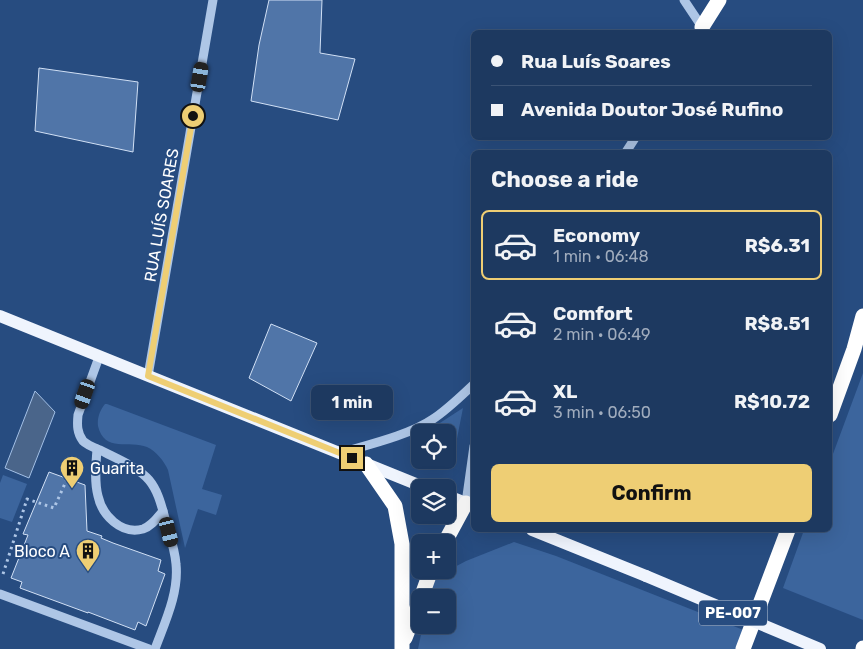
<!DOCTYPE html>
<html lang="en">
<head>
<meta charset="utf-8">
<style>
  :root { --surface:#1d3960; --page:#254066; --text:#f1f3f6; --muted:#a0acbd; --line:#3b5375; --accent:#eece74 }
  body { margin:0; font-family:Rubik,sans-serif; background:var(--page); color:var(--text); height:100vh; display:flex; flex-direction:column; font-size:19px; white-space:nowrap }
  * { box-sizing:border-box; margin:0 }
  p { font-size:16px; color:var(--muted) }
  .icon { flex:none; width:28px; height:28px; fill:none; stroke:currentColor; stroke-width:2; stroke-linecap:round; stroke-linejoin:round }
  .map { position:relative; flex:1; overflow:hidden }
  .side { position:absolute; left:471px; top:150px; width:361px; height:382px; display:flex; flex-direction:column; background:var(--surface); border-radius:8px; box-shadow:0 5px 20px #0002,0 0 0 1px var(--line) }
  .side>* { flex:none }
  .top-card { position:absolute; left:471px; top:30px; width:361px; height:110px; border-radius:8px; box-shadow:0 5px 20px #0002,0 0 0 1px var(--line); display:grid; align-content:center; height:110px; padding:0 20px; background:var(--surface) }
  .buttons { position:absolute; left:411px; top:424px; display:grid; gap:10px }
  .buttons a { display:grid; place-items:center; width:45px; height:45px; border-radius:8px; background:var(--surface); box-shadow:0 5px 20px #0002,0 0 0 1px var(--line); font-size:25px }
  .end { position:absolute; width:22px; height:22px; margin:-11px; border:6px solid #eece74; background:#111; box-shadow:0 0 0 2px #111 }
  .from { border-radius:50% }
  .bubble { position:absolute; height:35px; border-radius:8px; background:var(--surface); box-shadow:0 5px 20px #0002,0 0 0 1px var(--line); font-size:16px; font-weight:700; line-height:35px; text-align:center }
  .car { position:absolute; width:15px; height:30px; margin:-15px -8px; border-radius:6px; box-shadow:0 0 4px 1px #0007; background:linear-gradient(#222 24%,#8ab4d8 0 40%,#222 0 76%,#8ab4d8 0 86%,#222 0) }
  .top-card b { display:flex; align-items:center; gap:18px; height:48px; font-size:19px }
  .top-card b+b { border-top:1px solid var(--line) }
  .top-card i { width:12px; height:12px; background:var(--text) }
  ul { padding:0; list-style:none }
  li { display:flex; align-items:center; gap:15px; height:70px; margin:0 10px 8px; padding:0 10px; border:2px solid transparent; border-radius:8px }
  li div { flex:1 }
  li b { display:block; font-size:19px }
  li em { font-style:normal; font-weight:700 }
  li.current { border-color:var(--accent) }
  li>.icon { width:45px; height:45px; stroke-width:1.5 }
  h2 { padding:0 20px; font-size:22px; line-height:60px }
  .action { display:flex; gap:10px; margin-top:auto; padding:10px 20px }
  .action a { flex:1; height:58px; border-radius:8px; background:var(--accent); color:#111; font-size:20px; font-weight:700; line-height:58px; text-align:center }
  .map>svg:first-child { display:block }
  .green { fill:#3c659d }
  .water { fill:#4a658a; stroke:#a3c0e6 }
  .building { fill:#5075a8; stroke:#d1e0f5 }
  .lines { fill:none; stroke-linecap:round; stroke-linejoin:round }
  .path { stroke:#aec6e6; stroke-width:3; stroke-dasharray:2.5 4; stroke-linecap:butt }
  .minor { stroke:#aec6e6; stroke-width:9 }
  .major { stroke:#eff4fd; stroke-width:12 }
  .highway { stroke:#fff; stroke-width:15 }
  .major-bridge { stroke:#eff4fd; stroke-width:12 }
  .route { stroke:#eece74; stroke-width:6 }
  .labels { text-anchor:middle; stroke-width:4; stroke-linejoin:round; paint-order:stroke }
  .shield { fill:#274c80; stroke:#bec9d9; stroke-width:1 }
  .shield-label { font-size:15px; font-weight:bold; fill:#fff }
  .street-label { font-size:16px; fill:#fff; stroke:#274c80 }
  .poi-label { font-size:16px; fill:#fff; stroke:#274c80; text-anchor:start }
</style>
</head>
<body>
<div class="map">
<svg width="863" height="649" viewBox="0 0 863 649">
  <rect width="100%" height="100%" fill="#274c80"/>
  <g class="green">
    <path d="M863,373V620L783,588L804,530H830V462Z"/>
    <path d="M105,404H107L216,445L202,489L222,495L216,515L198,509L185,548L168,470C164,461 156,451 147,447C130,440 104,453 98,426C97,418 100,410 105,404Z"/>
    <path d="M463,408L451,469L428,460H448V432H426Z"/>
    <path d="M3,475L27,484L12,522L0,518V483Z"/>
    <path d="M514,542L556,556L746,631L738,649H418L423,625H448V598L428,597L432,579L466,561Z"/>
  </g>
  <path class="water" d="M35,391L55,412L29,478L5,468Z"/>
  <g class="building">
    <path d="M269,0H322L320,53L355,59L338,120L251,101L259,45Z"/>
    <path d="M39,68L138,82L133,152L35,131Z"/>
    <path d="M271,324L317,343L291,401L249,378Z"/>
    <path d="M49,472L85,485L87,531L102,536L101,538L113,543L161,560L158,571L165,574L146,626L138,622L135,630L88,612V613L20,588L22,582L11,578L28,535L23,534Z"/>
  </g>
  <g class="lines">
    <path class="path" d="M3,574L27,499L54,508L72,468"/>
    <g class="minor">
      <path d="M684,0L702,27L701,29"/>
      <path d="M626,152L635,138"/>
      <path d="M99,357L78,415C77,425 77,433 83,441C87,445 95,448 100,450C115,458 138,467 149,480C159,492 162,508 166,522C170,536 175,550 176,564C179,593 165,622 155,649"/>
      <path d="M148,376L213,0"/>
      <path d="M97,449C96,464 94,481 98,496C102,515 121,535 143,529C152,526 157,518 163,511"/>
      <path d="M340,453C367,445 410,435 433,419C448,409 461,396 474,384"/>
      <path d="M466,503L474,446"/>
      <path d="M0,594L149,649"/>
    </g>
    <g class="major">
      <path d="M0,316L426,488"/>
      <path d="M448,496L474,506"/>
      <path d="M532,530L646,576"/>
    </g>
    <g class="highway">
      <path d="M702,27L719,0"/>
      <path d="M830,415L854,349L863,316"/>
      <path d="M366,464L395,506L402,544V649"/>
      <path d="M445,542L466,503"/>
      <path d="M421,598L431,570"/>
      <path d="M405,638L420,600"/>
      <path d="M743,649L788,530"/>
      <path d="M863,649V648"/>
    </g>
    <path class="major-bridge" d="M646,576L820,649"/>
  </g>
  <g class="lines">
    <path class="route" d="M193,116L148,376L352,458"/>
  </g>
  <defs>
    <symbol id="building-pin" viewBox="-11 -11 22 30"><path d="M0 17L-7.5 6A9.5 9.5 0 1 1 7.5 6Z" fill="#eece74" stroke="#274c80"/><path d="M-4-6H4V6H1V3H-1V6H-4ZM-2.5-4.3h1.7v1.8h-1.7ZM.8-4.3h1.7v1.8H.8ZM-2.5-1h1.7V.8h-1.7ZM.8-1h1.7V.8H.8Z" fill="#111"/></symbol>
  </defs>
  <g fill-rule="evenodd">
    <use href="#building-pin" x="58" y="454" width="28" height="38"/>
    <use href="#building-pin" x="74" y="537" width="28" height="38"/>
  </g>
  <g class="labels">
    <rect class="shield" x="699" y="600.5" width="68" height="25" rx="4"/>
    <g class="shield-label">
      <text x="733" y="618">PE-007</text>
    </g>
    <g class="street-label">
      <text transform="translate(161 215) rotate(-80)" y="6">RUA LUÍS SOARES</text>
    </g>
    <g class="poi-label">
      <text x="90" y="474">Guarita</text>
      <text x="70" y="557" text-anchor="end">Bloco A</text>
    </g>
  </g>
</svg>
<div class="buttons">
<a><svg class="icon" aria-label="locate" viewBox="0 0 24 24"><circle cx="12" cy="12" r="6"/><path d="M12 2v4M12 18v4M2 12h4M18 12h4"/></svg></a>
<a><svg class="icon" aria-label="layers" viewBox="0 0 24 24"><path d="M12 4l9 5-9 5-9-5zM3 14l9 5 9-5"/></svg></a>
<a>+</a>
<a>−</a>
</div>
<i class="end from" style="left:193px;top:116px"></i>
<i class="end" style="left:352px;top:458px"></i>
<div class="bubble" style="left:311px;top:385px;width:82px">1 min</div>
<i class="car" style="left:200px;top:77px;rotate:10deg"></i>
<i class="car" style="left:85px;top:394px;rotate:199deg"></i>
<i class="car" style="left:169px;top:532px;rotate:166deg"></i>
<div class="top-card">
<b><i class="from"></i>Rua Luís Soares</b>
<b><i></i>Avenida Doutor José Rufino</b>
</div>
<section class="side">
<h2>Choose a ride</h2>
<ul>
<li class="current"><svg class="icon" aria-label="car" viewBox="0 0 24 24"><path d="M5 17H2v-5l4-1 3-4h7l3 4 3 1v5h-3M9 17h6M6 11h13"/><circle cx="7" cy="17" r="2"/><circle cx="17" cy="17" r="2"/></svg><div><b>Economy</b><p>1 min · 06:48</p></div><em>R$6.31</em></li>
<li><svg class="icon" aria-label="car" viewBox="0 0 24 24"><path d="M5 17H2v-5l4-1 3-4h7l3 4 3 1v5h-3M9 17h6M6 11h13"/><circle cx="7" cy="17" r="2"/><circle cx="17" cy="17" r="2"/></svg><div><b>Comfort</b><p>2 min · 06:49</p></div><em>R$8.51</em></li>
<li><svg class="icon" aria-label="car" viewBox="0 0 24 24"><path d="M5 17H2v-5l4-1 3-4h7l3 4 3 1v5h-3M9 17h6M6 11h13"/><circle cx="7" cy="17" r="2"/><circle cx="17" cy="17" r="2"/></svg><div><b>XL</b><p>3 min · 06:50</p></div><em>R$10.72</em></li>
</ul>
<div class="action"><a>Confirm</a></div>
</section>
</div>
</body>
</html>
